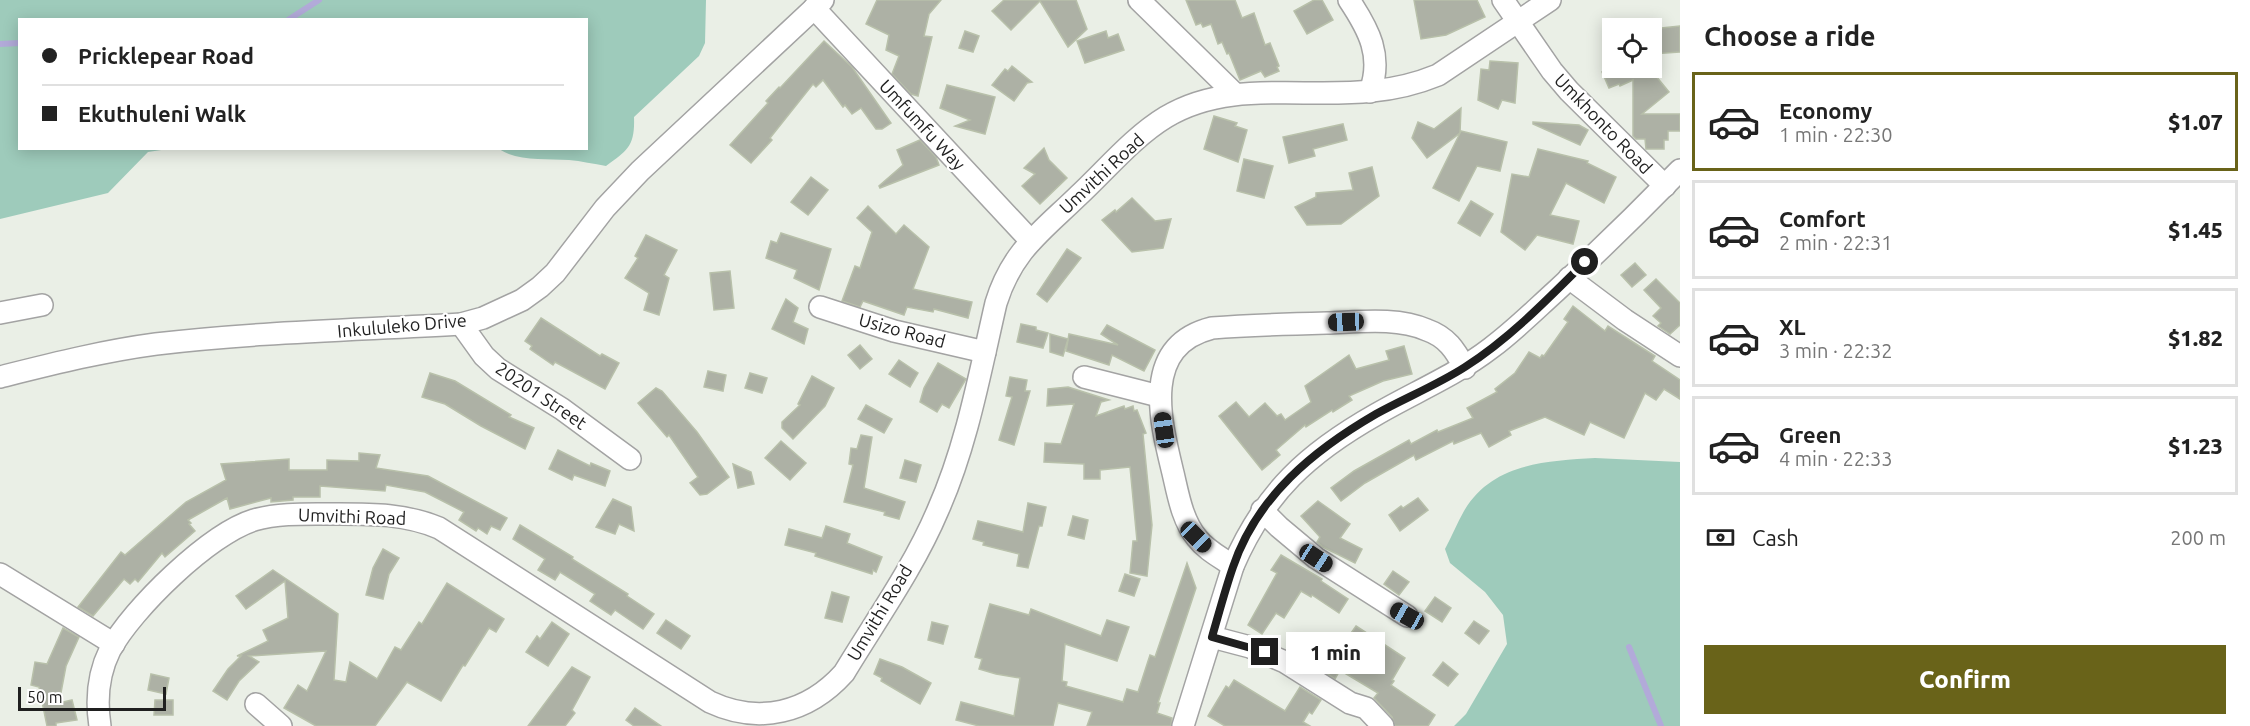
<!DOCTYPE html>
<html lang="en">
<head>
<meta charset="utf-8">
<style>
  :root { --surface:#fff; --page:#f6f6f6; --text:#222; --muted:#767676; --line:#e0e0e0; --accent:#696319 }
  body { margin:0; font-family:Ubuntu,sans-serif; background:var(--page); color:var(--text); height:100vh; display:flex; flex-direction:column; font-size:22px; white-space:nowrap }
  * { box-sizing:border-box; margin:0 }
  p { font-size:20px; color:var(--muted) }
  .icon { flex:none; width:33px; height:33px; fill:none; stroke:currentColor; stroke-width:2; stroke-linecap:round; stroke-linejoin:round }
  .map { position:relative; flex:1; overflow:hidden }
  .drawer { display:flex; flex-direction:column; background:var(--surface); width:570px }
  .drawer>* { flex:none }
  .top-card { position:absolute; left:18px; top:18px; width:570px; height:132px; border-radius:0px; box-shadow:0 3px 15px #0003; display:grid; align-content:center; height:132px; padding:0 24px; background:var(--surface) }
  .fabs { position:absolute; left:1602px; top:18px; display:grid; gap:12px }
  .fabs a { display:grid; place-items:center; width:60px; height:60px; border-radius:0px; background:var(--surface); box-shadow:0 3px 15px #0003; font-size:30px }
  .scale { position:absolute; left:18px; bottom:15px; width:148px; box-sizing:border-box; padding-left:6px; border:3px solid #1f1f1f; border-top:0; font-size:16px; line-height:21px; white-space:nowrap; color:#1f1f1f; -webkit-text-stroke:4px #fff; paint-order:stroke }
  .end { position:absolute; width:27px; height:27px; margin:-14px; border:8px solid #1f1f1f; background:#fff; box-shadow:0 0 0 3px #fff }
  .from { border-radius:50% }
  .bubble { position:absolute; height:42px; border-radius:0px; background:var(--surface); box-shadow:0 3px 15px #0003; font-size:20px; font-weight:800; line-height:42px; text-align:center }
  .car { position:absolute; width:18px; height:36px; margin:-18px -9px; border-radius:8px; box-shadow:0 0 4px 2px #0007; background:linear-gradient(#222 24%,#8ab4d8 0 40%,#222 0 76%,#8ab4d8 0 86%,#222 0) }
  .top-card b { display:flex; align-items:center; gap:21px; height:57px; font-size:22px }
  .top-card b+b { border-top:2px solid var(--line) }
  .top-card i { width:15px; height:15px; background:var(--text) }
  ul { padding:0; list-style:none }
  li { display:flex; align-items:center; gap:18px; height:99px; margin:0 12px 9px; padding:0 12px; border:3px solid var(--line); border-radius:0px }
  li div { flex:1 }
  li b { display:block; font-size:22px }
  li em { font-style:normal; font-weight:800 }
  li.selected { border-color:var(--accent) }
  li>.icon { width:54px; height:54px; stroke-width:1.5 }
  h2 { padding:0 24px; font-size:27px; line-height:72px }
  .pay { display:flex; align-items:center; gap:15px; height:66px; padding:0 24px; font-size:22px }
  .pay p { margin-inline-start:auto }
  .cta { display:flex; gap:12px; margin-top:auto; padding:12px 24px }
  .cta a { flex:1; height:69px; border-radius:0px; background:var(--accent); color:#fff; font-size:24px; font-weight:800; line-height:69px; text-align:center }
  main { display:flex; flex:1; min-height:0 }
  .map>svg:first-child { display:block }
  .forest { fill:#9ecbbb }
  .lines { fill:none; stroke-linecap:round; stroke-linejoin:round }
  .stream { stroke:#b2aad9; stroke-width:6 }
  .building { fill:#adb1a5; stroke:#b8c0aa; stroke-width:1.5 }
  .minor-casing { stroke:#a3a3a3; stroke-width:24 }
  .minor { stroke:#fff; stroke-width:21 }
  .route { stroke:#1f1f1f; stroke-width:8 }
  .labels { text-anchor:middle; stroke-width:4.5; stroke-linejoin:round; paint-order:stroke }
  .street-label { font-size:18px; fill:#1f1f1f; stroke:#fff }
</style>
</head>
<body>
<main>
<div class="map">
<svg width="1680" height="726" viewBox="0 0 1680 726">
  <rect width="100%" height="100%" fill="#eaefe6"/>
  <g class="forest">
    <path d="M0,0H706L705,43L699,56L634,117C635,146 628,150 606,166C594,164 581,161 569,160C545,158 519,162 499,149L586,148V20H20V148L168,149L148,152L108,193L0,219Z"/>
    <path d="M1595,458L1680,462V726H1454L1466,714L1507,644L1503,615L1485,592L1450,563L1445,549C1452,536 1457,523 1464,511C1492,463 1546,461 1595,458Z"/>
  </g>
  <g class="lines">
    <g class="stream">
      <path d="M288,20L319,0"/>
      <path d="M0,44L20,43"/>
      <path d="M1629,647L1661,726"/>
    </g>
  </g>
  <g class="building">
    <path d="M877,0H941L929,14L924,36L932,37L918,96L911,94L892,74L899,56L886,50L889,35L866,24Z"/>
    <path d="M1004,0H1076L1087,29L1068,47L1040,1L1011,30L992,11Z"/>
    <path d="M1186,0H1235L1242,18L1254,13L1265,45L1270,43L1279,66L1277,67L1279,71L1265,77L1261,71L1240,80L1229,53L1227,54L1222,42L1218,44L1211,24L1203,27L1201,23L1196,25Z"/>
    <path d="M1314,0H1322L1333,20L1307,34L1294,11Z"/>
    <path d="M1414,0H1477L1485,17L1446,35L1421,39Z"/>
    <path d="M1680,26V52L1652,54V29Z"/>
    <path d="M965,31L979,36L973,52L959,48Z"/>
    <path d="M1106,31L1108,38L1118,34L1124,50L1085,63L1077,41Z"/>
    <path d="M824,41L852,67L891,123L882,129H876L861,108L852,114L845,105L843,107L823,80L816,87L813,84L770,138L772,140L751,163L730,145L768,103L766,101L779,87L780,88Z"/>
    <path d="M1490,61L1518,63L1515,103L1502,100L1498,109L1478,100L1481,69L1489,70Z"/>
    <path d="M1012,66L1032,82L1027,83L1014,101L992,85L1005,69L1008,71Z"/>
    <path d="M1611,68H1657L1651,70L1669,92L1642,114H1680V131H1668V140H1664V149H1646L1645,139H1636L1633,136V80L1620,86L1619,84L1609,88L1602,72Z"/>
    <path d="M947,85L995,97L985,134L955,126L970,120L940,108Z"/>
    <path d="M1461,108L1460,133L1427,158L1412,138L1418,122L1434,129Z"/>
    <path d="M1214,116L1237,123L1235,126L1247,130L1238,162L1204,149Z"/>
    <path d="M1533,122L1579,125L1588,130L1580,145L1533,124Z"/>
    <path d="M1343,124L1347,140L1313,149L1315,156L1289,163L1283,137Z"/>
    <path d="M1461,131L1507,142L1500,171L1477,166L1459,201L1433,188Z"/>
    <path d="M920,140L936,157L939,165L880,188L879,186L903,165L897,150Z"/>
    <path d="M1044,148L1049,160L1067,178L1040,204L1022,186L1035,174L1024,168Z"/>
    <path d="M1538,149L1588,161L1587,163L1616,177L1604,203L1566,183L1550,215L1579,221L1573,244L1537,235L1525,250L1501,232L1512,174L1529,177Z"/>
    <path d="M1244,159L1273,166L1264,198L1237,191Z"/>
    <path d="M1372,167L1379,196L1341,224L1307,225L1295,207L1316,197V193L1353,190L1349,173Z"/>
    <path d="M811,177L828,190L808,215L791,202Z"/>
    <path d="M1132,198L1155,221L1171,219L1163,248L1132,252L1102,220L1115,210L1116,212Z"/>
    <path d="M1471,201L1493,214L1480,236L1458,223Z"/>
    <path d="M868,206L896,234L904,225L929,247L913,289L972,302L968,318L934,309L933,312L907,307L904,315L863,301L860,307L842,301L855,266L860,268L872,232L857,218Z"/>
    <path d="M781,233L831,249L819,290L794,278L797,270L766,258L771,241L777,243Z"/>
    <path d="M646,235L677,250L664,275L669,278L659,315L644,310L649,293L625,278L638,258L635,256Z"/>
    <path d="M1067,249L1081,258L1047,302L1037,294Z"/>
    <path d="M1635,263L1646,275L1632,287L1621,275Z"/>
    <path d="M730,271L734,308L714,310L710,273Z"/>
    <path d="M1656,279L1680,303V325L1670,334L1658,326L1661,323L1653,316L1661,308L1644,290Z"/>
    <path d="M786,299L798,308L793,322L808,329L804,344L772,329Z"/>
    <path d="M1573,306L1605,331L1608,326L1655,356L1652,361L1680,380V399L1664,389L1656,400L1645,393L1624,438L1590,422L1584,435L1545,417L1509,431L1511,435L1489,447L1481,433L1454,444L1453,441L1416,460L1414,455L1365,483L1341,501L1331,488L1354,471L1409,440L1411,444L1437,430L1438,432L1473,418L1467,408L1497,392L1495,389L1515,373L1529,352L1540,358L1542,355L1544,356L1568,322L1564,319Z"/>
    <path d="M541,318L600,356L602,354L619,363L605,389L555,362L553,365L530,349L532,346L525,341Z"/>
    <path d="M1021,324L1036,327V330L1048,333L1043,348L1017,342Z"/>
    <path d="M1107,325L1155,350L1144,371L1112,355L1109,365L1066,351L1069,334L1118,345L1101,334Z"/>
    <path d="M1050,334L1068,339L1063,356L1050,352Z"/>
    <path d="M860,345L872,359L860,369L848,355Z"/>
    <path d="M1404,346L1412,374L1383,381L1349,396L1352,400L1333,412L1332,410L1306,427L1305,425L1276,450L1280,455L1262,470L1219,416L1236,402L1249,417L1265,403L1277,416L1281,414L1285,420L1311,402L1305,386L1349,355L1356,369L1389,360L1386,351Z"/>
    <path d="M899,360L918,373L910,387L889,374Z"/>
    <path d="M938,363L966,379L949,408L942,404L937,412L920,402L924,388Z"/>
    <path d="M708,371L726,375L723,391L704,387Z"/>
    <path d="M430,373L455,381L511,415L509,417L534,428L525,449L481,426L445,404L422,397Z"/>
    <path d="M750,373L767,378L762,393L745,388Z"/>
    <path d="M812,376L834,388L825,406L793,439L782,428V422L800,405L798,404Z"/>
    <path d="M1010,377L1027,380L1025,391H1030L1014,445L999,440L1012,397L1006,396Z"/>
    <path d="M1068,387L1109,400L1101,402L1096,416L1124,406L1125,409L1133,406L1134,411L1137,410L1146,433L1143,434L1152,525L1147,576L1130,573L1133,541H1137L1130,467L1100,470V479H1084V464L1044,462L1045,443L1061,444L1074,404L1047,406L1048,389Z"/>
    <path d="M656,388L662,391L697,432L729,477L707,494L700,495L690,483L698,477L669,435L667,437L638,403Z"/>
    <path d="M866,405L892,419L884,433L858,419Z"/>
    <path d="M861,435L872,437L864,488L905,502L899,519L884,515L885,512L844,502L853,465L849,464L851,448L857,449Z"/>
    <path d="M781,441L806,463L790,480L765,458Z"/>
    <path d="M558,450L590,466L591,463L610,471L605,486L574,475L572,480L549,469Z"/>
    <path d="M359,453L380,455L376,468L428,476L507,518L500,530L491,526L487,534L478,528L476,531L459,520L464,512L425,492L386,485L385,491L320,486V497H293V500L271,502V498L230,509L227,498L188,520L191,523L189,524L195,531L165,557L162,553L138,582L135,579L130,584L124,579L93,616L78,607L121,552L125,555L186,502L226,480L221,464L289,459V470H327V460L359,461Z"/>
    <path d="M905,460L921,465L916,482L900,478Z"/>
    <path d="M733,464L751,472L754,484L738,488Z"/>
    <path d="M1418,498L1428,510L1400,531L1389,515L1401,506L1403,508Z"/>
    <path d="M613,499L631,507L634,531L619,524L615,534L596,527Z"/>
    <path d="M1318,501L1350,524L1340,538L1362,549L1355,563L1323,547L1317,542L1320,537L1301,516Z"/>
    <path d="M1028,503L1046,507L1042,526H1039L1028,568L1017,566L1019,554L983,545L984,542L973,539L978,521L1023,532Z"/>
    <path d="M1073,516L1088,520L1084,539L1068,535Z"/>
    <path d="M520,525L573,557L572,559L628,594L627,596L654,614L643,629L615,610L611,615L590,601L595,594L560,572L555,580L538,570L545,559L513,539Z"/>
    <path d="M826,526L850,534L847,543L882,557L876,572L873,570L872,574L815,556L816,553L785,545L789,529L822,538Z"/>
    <path d="M383,549L399,558L389,574L383,599L366,595L373,568Z"/>
    <path d="M1281,555L1322,579L1321,581L1348,599L1339,613L1312,595L1311,597L1301,591L1284,618L1276,613L1262,634L1248,625L1277,573L1271,570Z"/>
    <path d="M1187,563L1196,588L1158,703H1160L1157,713L1172,718L1171,726H1087L1092,712L1058,703L1053,726H979L956,720L961,702L1014,716L1020,678L996,674L979,669L982,659L975,657L990,604L1029,615L1031,609L1101,636L1107,620L1129,627L1117,661L1065,644L1062,681L1067,682L1066,686L1123,702L1127,689L1138,692L1150,655L1155,657Z"/>
    <path d="M273,570L338,614L334,680L346,682L350,662L377,679L395,647L401,650L419,622L422,624L447,583L504,619L496,632L489,628L465,666L463,665L441,701L407,682L375,726H316L284,708L298,685L307,691L326,651L249,656L259,662L239,681L227,700L213,691L228,669L241,656H237L268,641L263,630L288,618L285,581L246,609L236,596Z"/>
    <path d="M1393,571L1409,582L1399,595L1384,584Z"/>
    <path d="M1125,574L1140,579L1134,596L1119,591Z"/>
    <path d="M832,592L849,597L842,622L825,618Z"/>
    <path d="M1435,597L1451,608L1442,622L1425,611Z"/>
    <path d="M666,620L690,636L681,649L657,633Z"/>
    <path d="M1474,621L1489,631L1479,644L1465,633Z"/>
    <path d="M552,622L569,634L548,666L526,652L537,636L540,639Z"/>
    <path d="M932,622L948,626L943,644L928,640Z"/>
    <path d="M1356,626L1405,658L1392,680L1394,681L1391,685L1435,715L1428,726H1395L1392,717L1374,698L1378,693L1338,669L1340,670L1335,679L1291,651L1299,641L1330,663Z"/>
    <path d="M63,628L79,637L66,666L59,703L72,700L77,720L56,723V726H47L39,687L31,685L35,662L47,664Z"/>
    <path d="M880,659L902,667L931,683L920,704L881,681L882,678L874,674Z"/>
    <path d="M1443,662L1458,674L1448,686L1433,675Z"/>
    <path d="M572,667L590,677L572,710L575,713L565,726H528Z"/>
    <path d="M151,674L169,678L166,694L148,690Z"/>
    <path d="M1234,680L1285,711L1300,687L1321,700L1312,714L1309,712L1303,722L1310,726H1225L1208,716L1226,686L1229,688Z"/>
    <path d="M155,700H173V715H154Z"/>
    <path d="M635,708L661,726H634L626,720Z"/>
  </g>
  <g class="lines">
    <defs>
      <g id="minor">
        <path d="M1139,0L1235,94"/>
        <path d="M1349,0C1369,30 1383,56 1370,92"/>
        <path d="M1503,0L1552,71L1569,91L1665,186"/>
        <path d="M814,8L1031,241"/>
        <path d="M1569,278L1625,320L1680,356"/>
        <path d="M820,307L894,331L985,352"/>
        <path d="M0,313L42,305"/>
        <path d="M461,324L484,356L498,369L562,409L630,459"/>
        <path d="M0,377C52,364 103,351 156,344C257,332 360,330 461,324L483,318L522,300L540,287L555,273L605,208L640,171L823,0"/>
        <path d="M1084,377L1159,396"/>
        <path d="M1262,510L1279,527L1316,558L1407,616"/>
        <path d="M1233,566C1220,557 1206,550 1197,538C1182,520 1178,494 1173,473C1160,420 1141,346 1212,328C1251,325 1289,324 1327,323C1359,322 1397,317 1427,330C1447,337 1455,350 1465,368"/>
        <path d="M0,574L114,644"/>
        <path d="M1212,637L1250,647L1285,662L1350,703L1366,708L1383,726"/>
        <path d="M256,704L281,726"/>
        <path d="M100,726C96,700 98,674 110,650C132,609 209,534 254,520C279,513 305,514 331,514C368,514 404,513 439,528L710,702C759,725 808,713 844,673C876,620 914,567 938,510C967,445 980,372 996,303C1012,251 1041,232 1078,196C1106,170 1133,137 1166,117C1229,79 1304,99 1372,91C1395,89 1416,84 1438,75L1550,0"/>
        <path d="M1183,726L1233,566C1265,492 1308,453 1377,414C1415,392 1456,375 1491,348C1514,331 1535,310 1556,291C1598,252 1640,211 1680,170"/>
      </g>
    </defs>
    <use href="#minor" class="minor-casing"/>
    <use href="#minor" class="minor"/>
  </g>
  <g class="lines">
    <path class="route" d="M1265,652L1212,637C1219,613 1225,590 1233,567C1257,496 1314,450 1376,414C1405,398 1437,385 1465,367C1509,339 1548,299 1585,262"/>
  </g>
  <g class="labels">
    <g class="street-label">
      <text transform="translate(1603 124) rotate(46)" y="6">Umkhonto Road</text>
      <text transform="translate(922 125) rotate(47)" y="6">Umfumfu Way</text>
      <text transform="translate(1102 174) rotate(-43)" y="6">Umvithi Road</text>
      <text transform="translate(402 326) rotate(-5)" y="6">Inkululeko Drive</text>
      <text transform="translate(902 331) rotate(15)" y="6">Usizo Road</text>
      <text transform="translate(541 396) rotate(34)" y="6">20201 Street</text>
      <text transform="translate(352 517) rotate(2)" y="6">Umvithi Road</text>
      <text transform="translate(880 613) rotate(-59)" y="6">Umvithi Road</text>
    </g>
  </g>
</svg>
<div class="fabs">
<a><svg class="icon" aria-label="locate" viewBox="0 0 24 24"><circle cx="12" cy="12" r="6"/><path d="M12 2v4M12 18v4M2 12h4M18 12h4"/></svg></a>
</div>
<div class="scale">50 m</div>
<i class="end from" style="left:1585px;top:262px"></i>
<i class="end" style="left:1265px;top:652px"></i>
<div class="bubble" style="left:1286px;top:632px;width:99px">1 min</div>
<i class="car" style="left:1346px;top:322px;rotate:268deg"></i>
<i class="car" style="left:1164px;top:430px;rotate:352deg"></i>
<i class="car" style="left:1196px;top:537px;rotate:135deg"></i>
<i class="car" style="left:1316px;top:558px;rotate:123deg"></i>
<i class="car" style="left:1407px;top:616px;rotate:299deg"></i>
<div class="top-card">
<b><i class="from"></i>Pricklepear Road</b>
<b><i></i>Ekuthuleni Walk</b>
</div>
</div>
<section class="drawer">
<h2>Choose a ride</h2>
<ul>
<li class="selected"><svg class="icon" aria-label="car" viewBox="0 0 24 24"><path d="M5 17H2v-5l4-1 3-4h7l3 4 3 1v5h-3M9 17h6M6 11h13"/><circle cx="7" cy="17" r="2"/><circle cx="17" cy="17" r="2"/></svg><div><b>Economy</b><p>1 min · 22:30</p></div><em>$1.07</em></li>
<li><svg class="icon" aria-label="car" viewBox="0 0 24 24"><path d="M5 17H2v-5l4-1 3-4h7l3 4 3 1v5h-3M9 17h6M6 11h13"/><circle cx="7" cy="17" r="2"/><circle cx="17" cy="17" r="2"/></svg><div><b>Comfort</b><p>2 min · 22:31</p></div><em>$1.45</em></li>
<li><svg class="icon" aria-label="car" viewBox="0 0 24 24"><path d="M5 17H2v-5l4-1 3-4h7l3 4 3 1v5h-3M9 17h6M6 11h13"/><circle cx="7" cy="17" r="2"/><circle cx="17" cy="17" r="2"/></svg><div><b>XL</b><p>3 min · 22:32</p></div><em>$1.82</em></li>
<li><svg class="icon" aria-label="car" viewBox="0 0 24 24"><path d="M5 17H2v-5l4-1 3-4h7l3 4 3 1v5h-3M9 17h6M6 11h13"/><circle cx="7" cy="17" r="2"/><circle cx="17" cy="17" r="2"/></svg><div><b>Green</b><p>4 min · 22:33</p></div><em>$1.23</em></li>
</ul>
<div class="pay"><svg class="icon" aria-label="cash" viewBox="0 0 24 24"><path d="M3 7h18v10H3z"/><circle cx="12" cy="12" r="2"/></svg>Cash<p>200 m</p></div>
<div class="cta"><a>Confirm</a></div>
</section>
</main>
</body>
</html>
